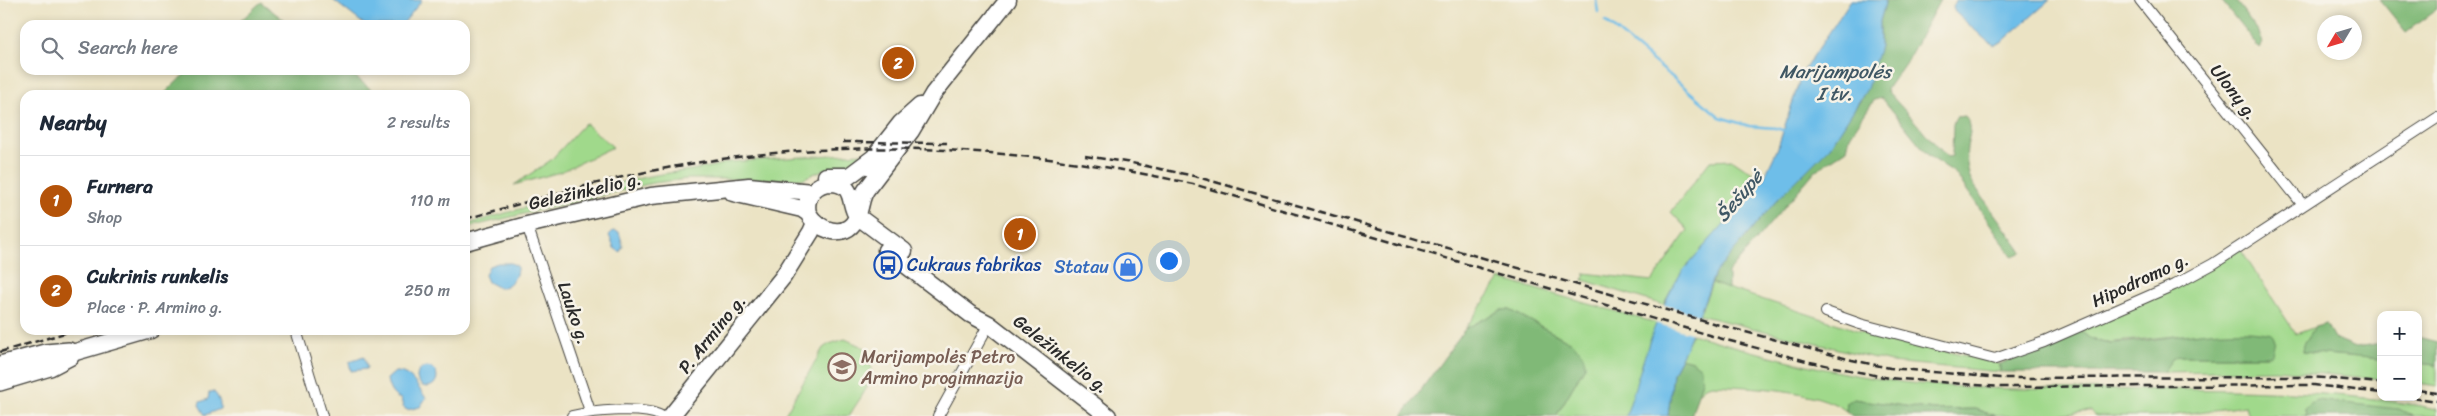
<!DOCTYPE html>
<meta charset="utf-8">
<style>
body{margin:0;font-family:Sriracha,sans-serif;background:#f6f6f7;color:#1f2937}
.controls{position:absolute;right:15px;bottom:15px;display:grid;overflow:hidden;border-radius:10px;box-shadow:0 2px 8px #0003}
.controls button{width:45px;height:45px;display:grid;place-items:center;padding:0;border:0;border-bottom:1px solid #e0e1e3;background:#fff;color:#1f2937;font:25px sans-serif}
.compass{position:absolute;left:2317px;top:15px;width:45px;height:45px;border-radius:50%;background:#fff;box-shadow:0 2px 8px #0003;rotate:232deg}
.you{position:absolute;left:1168px;top:260px;width:18px;height:18px;margin:-12px;border:4px solid #fff;border-radius:50%;background:#1a73e8;box-shadow:0 0 0 8px #1a73e833}
.badge{display:grid;place-items:center;width:32px;height:32px;border-radius:50%;background:#b45309;color:#fff;font-size:16px;font-weight:700}
.pin{position:absolute;translate:-50% -50%;border:2px solid #fff;box-shadow:0 1px 5px #0006}
.list{margin:0;padding:0;list-style:none}
h2{display:flex;justify-content:space-between;align-items:center;height:65px;margin:0;padding:0 20px;font-size:21px}
h2 small{font-size:16px;font-weight:400;color:#747a83}
.list li{display:grid;grid-template-columns:32px 1fr auto;gap:15px;align-items:center;box-sizing:border-box;height:90px;padding:0 20px;border-top:1px solid #e0e1e3}
.list b{display:block;font-size:19px;white-space:nowrap}
.list p{margin:0;font-size:16px;white-space:nowrap;color:#747a83}
.list em{font-size:16px;font-style:normal;color:#747a83}
.icon{flex:none;width:28px;height:28px;fill:none;stroke:currentColor;stroke-width:2;stroke-linecap:round;stroke-linejoin:round}
.map{position:relative;flex:none;width:2437px;height:416px;overflow:hidden}
.search{position:absolute;background:#fff;box-shadow:0 2px 8px #0003;left:20px;top:20px;width:450px;height:55px;display:flex;align-items:center;gap:12px;box-sizing:border-box;padding:0 18px;border-radius:15px;color:#747a83;font-size:19px}
.panel{position:absolute;background:#fff;box-shadow:0 2px 8px #0003;left:20px;top:90px;width:450px;height:245px;border-radius:15px}
.map>svg:first-child{display:block}
</style>
<div class="map">
<svg width="2437" height="416" viewBox="0 0 2437 416">
<rect width="100%" height="100%" fill="#f7f3e8"/>
<filter id="ink" filterUnits="userSpaceOnUse"><feTurbulence type="fractalNoise" baseFrequency=".02" numOctaves="2"/><feDisplacementMap in="SourceGraphic" scale="10" xChannelSelector="R" yChannelSelector="G"/><feConvolveMatrix kernelMatrix="1 2 1 2 8 2 1 2 1" color-interpolation-filters="sRGB"/></filter>
<filter id="wash" filterUnits="userSpaceOnUse"><feTurbulence type="fractalNoise" baseFrequency=".0096" numOctaves="4" result="noise"/><feDisplacementMap in="SourceGraphic" scale="20" xChannelSelector="R" yChannelSelector="G"/><feGaussianBlur stdDeviation="1.12" result="paint"/><feColorMatrix in="noise" values="0 0 0 0 0 0 0 0 0 0 0 0 0 0 0 0 0 1.4 0 .05"/><feComposite in="paint" operator="in"/></filter>
<g filter="url(#wash)">
<rect width="100%" height="100%" fill="#ebe3c4"/>
<path fill="#a0d98b" stroke="#66825b" d="M585 123 613 147 560 172 514 185 551 160Z
M862 153 847 169H825L802 179H687L653 183 465 228V225C526 207 588 189 650 176 677 171 704 170 729 162Z
M1733 160 1763 180 1683 270 1663 305 1583 280 1585 273 1652 281 1688 230 1671 212 1710 161Z
M2240 249 2296 334 2315 327 2304 344 2303 352 2381 359V379L2275 370 2163 372 2172 359 2178 356H2267L2215 332 2105 343 2090 339 2080 330Z
M1500 279 1657 323 1626 416H1556L1585 366 1572 343 1510 310H1501L1465 329Z
M1712 283 1860 331 2000 364V372L1891 362 1699 315Z
M1692 334C1770 357 1850 379 1932 385 2100 398 2271 376 2437 409V416H2413L2411 414 2309 404 2305 409 2306 416H2249L2246 406 2167 416H2096L2091 411 2052 416H1996L1975 409 1934 410 1854 399 1847 402 1846 411C1819 389 1748 387 1712 385L1705 387 1698 393 1702 381 1681 358Z
M845 339 865 348C882 376 863 392 849 416H784L823 348 829 344Z
M2418 363 2437 365V387L2418 384Z"/>
<path fill="#80b977" stroke="#567251" d="M1886 0H1940L1908 59 1887 89 1888 92 1947 157 1952 156 1953 123 1956 117 1965 116C1973 126 1970 131 1968 142 1965 154 1967 169 1971 181L2022 252 2013 257 1955 173 1929 156 1882 98 1874 100 1850 136 1847 149 1815 171 1728 273V289L1712 283 1715 273 1776 201 1830 147 1851 113 1861 100 1880 46V21Z
M2221 0H2235L2259 32 2262 43 2259 48Z
M2380 0H2437V9L2406 32Z
M261 2 290 25H236Z
M189 70H347L378 95H163Z
M1501 310H1510L1572 343C1580 350 1585 355 1585 366L1556 416H1402L1465 329Z
M2326 324 2334 338 2356 347 2381 343V359L2303 352 2304 344 2315 327Z
M2080 330 2090 339 2105 343C2161 343 2216 323 2272 334L2275 341 2272 354 2267 356H2178L2172 359 2163 372H2000V364Z
M2418 337 2437 342V365L2418 363Z
M1681 358 1692 361 1701 368 1702 381 1691 416H1668L1673 373Z
M1854 399 1934 410 1975 409 1996 416H1852L1846 411 1847 402Z
M2316 400 2399 409 2413 416H2306L2305 409 2309 404Z"/>
<path fill="#6ebee9" stroke="#4c748a" d="M333 0H422L402 25H365Z
M1851 0H1886L1880 21V46L1867 89 1830 147 1776 201 1715 273 1686 348 1673 373 1668 416H1626C1642 367 1654 314 1683 270L1763 180 1777 150 1802 73Z
M1955 0H2050L2003 41 1995 45 1987 41 1956 13 1953 7Z
M613 231 619 232 623 246 620 252 614 248 609 235Z
M498 263H511L517 266C518 277 510 287 499 288L488 282 485 275 489 266Z
M364 357 367 367 366 369 351 371 349 362Z
M417 377a10 10 0 1 1 20 0a10 10 0 1 1-20 0Z
M395 372C410 371 417 386 426 398L420 407 407 410 403 407 401 399C392 397 388 387 387 379Z
M213 391C218 396 221 402 220 409L205 415 199 405 200 402 208 399 209 393Z"/>
<path fill="#ebe3c4" d="M1661 304 1701 316 1694 334 1654 323Z"/>
<g fill="none" stroke-linecap="round" stroke-linejoin="round">
<path stroke="#6ebee9" stroke-width="2.5" d="M1596 0 1598 12
M1605 21 1720 117 1749 126 1776 128 1786 131"/>
</g>
</g>
<g filter="url(#ink)">
<g fill="none" stroke-linecap="round" stroke-linejoin="round">
<g stroke="#484742" stroke-width="12">
<path id="street" d="M2140 0 2303 205
M527 225 590 411
M1826 312 1860 324 1995 359 2044 342 2174 285 2213 264 2437 118
M296 330 322 416
M572 416C591 411 644 406 661 416
M938 416 989 324"/>
</g>
<g stroke="#484742" stroke-width="18">
<path id="secondary" d="M0 364 45 352 69 350
M0 383 50 368 71 357"/>
</g>
<g stroke="#484742" stroke-width="19">
<path id="primary" d="M867 166 901 123 920 106
M826 176H849L873 158
M733 193 802 209 808 213
M465 242 527 225 651 196 749 186 812 192
M886 250 970 314 989 324 1108 416
M904 251 857 216C848 204 856 184 831 183 824 183 818 185 813 191 808 197 806 205 808 213 817 230 845 241 856 219 861 210 860 199 866 190L911 131 933 94 1008 0
M0 374 151 330
M671 416 783 277 811 232 815 223"/>
</g>
<use href="#street" stroke="#fff" stroke-width="10"/>
<use href="#secondary" stroke="#fff" stroke-width="15"/>
<use href="#primary" stroke="#fff" stroke-width="16"/>
<path stroke="#2b2b2b" stroke-width="2.5" stroke-dasharray="8 4" stroke-linecap="butt" d="M843 142 948 143
M1085 156 1132 163 1194 176 1723 326 1852 360 1890 368 2000 378 2312 377 2381 383
M465 219C532 201 599 180 667 168 840 135 1021 146 1193 184L1719 338 1810 362 1889 378 2001 387 2314 385 2381 393
M0 352 75 330
M2418 390 2437 393
M2412 397 2437 401"/>
</g>
</g>
<defs>
<g id="bus-ring" transform="scale(1.4375)"><circle r="9.5" fill="#f7f3e8" stroke="#1a4fb4" stroke-width="1.5"/><path d="M-5-6H5V4H4V6H2V4H-2V6H-4V4H-5ZM-3.5-4V0h7V-4ZM-3.5 1.2v1.5H-2V1.2ZM2 1.2v1.5H3.5V1.2Z" fill="#1a4fb4"/></g>
<g id="shop-ring" transform="scale(1.4375)"><circle r="9.5" fill="#f7f3e8" stroke="#3f7fe0" stroke-width="1.5"/><path d="M-5-2.5h2.3a2.7 3.5 0 0 1 5.4 0H5L5.5 6h-11ZM-1.5-2.5h3a1.5 2.3 0 0 0-3 0Z" fill="#3f7fe0"/></g>
<g id="school-ring" transform="scale(1.4375)"><circle r="9.5" fill="#f7f3e8" stroke="#8d6e63" stroke-width="1.5"/><path d="M0-5L7-2L0 1L-7-2ZM-4 1L0 2.5L4 1V4Q0 6-4 4Z" fill="#8d6e63"/></g>
</defs>
<g fill-rule="evenodd">
<use href="#bus-ring" x="888" y="265"/>
<use href="#shop-ring" x="1128" y="267"/>
<use href="#school-ring" x="842" y="367"/>
</g>
<g text-anchor="middle" dominant-baseline="central" stroke-width="5" stroke-linejoin="round" paint-order="stroke">
<g font-size="18" fill="#2b2b2b" stroke="#f7f3e8">
<text transform="translate(2234 92) rotate(52)">Ulonų g.</text>
<text transform="translate(585 191) rotate(-13)">Geležinkelio g.</text>
<text transform="translate(2140 280) rotate(-25)">Hipodromo g.</text>
<text transform="translate(574 313) rotate(71)">Lauko g.</text>
<text transform="translate(712 334) rotate(-51)">P. Armino g.</text>
<text transform="translate(1061 354) rotate(38)">Geležinkelio g.</text>
</g>
<g font-size="18" fill="#164399" stroke="#f7f3e8" text-anchor="start">
<text x="907" y="265">Cukraus fabrikas</text>
</g>
<g font-size="18" fill="#366cbe" stroke="#f7f3e8" text-anchor="end">
<text x="1109" y="267">Statau</text>
</g>
<g font-size="18" fill="#785e54" stroke="#f7f3e8" text-anchor="start">
<text x="861" y="357">Marijampolės Petro<tspan x="861" dy="21">Armino progimnazija</tspan></text>
</g>
<g font-size="19" font-style="italic" fill="#3f5764" stroke="#f7f3e8">
<text x="1835" y="71">Marijampolės<tspan x="1835" dy="22">I tv.</tspan></text>
<text transform="translate(1739 196) rotate(-49)">Šešupė</text>
</g>
</g>
</svg>
<div class="controls">
<button>+</button>
<button>−</button>
</div>
<svg class="compass" viewBox="-18 -18 36 36"><path d="M0-13l5 13h-10z" fill="#e53935"/><path d="M0 13l5-13h-10z" fill="#747a83"/></svg>
<div class="you"></div>
<div class="pin badge" style="left:1020px;top:234px">1</div>
<div class="pin badge" style="left:898px;top:63px">2</div>
<div class="search"><svg class="icon" aria-label="search" viewBox="0 0 24 24"><circle cx="10" cy="10" r="6"/><path d="M15 15l6 6"/></svg>Search here</div>
<section class="panel">
<h2>Nearby<small>2 results</small></h2>
<ul class="list">
<li><span class="badge">1</span><div><b>Furnera</b><p>Shop</p></div><em>110 m</em></li>
<li><span class="badge">2</span><div><b>Cukrinis runkelis</b><p>Place · P. Armino g.</p></div><em>250 m</em></li>
</ul>
</section>
</div>
